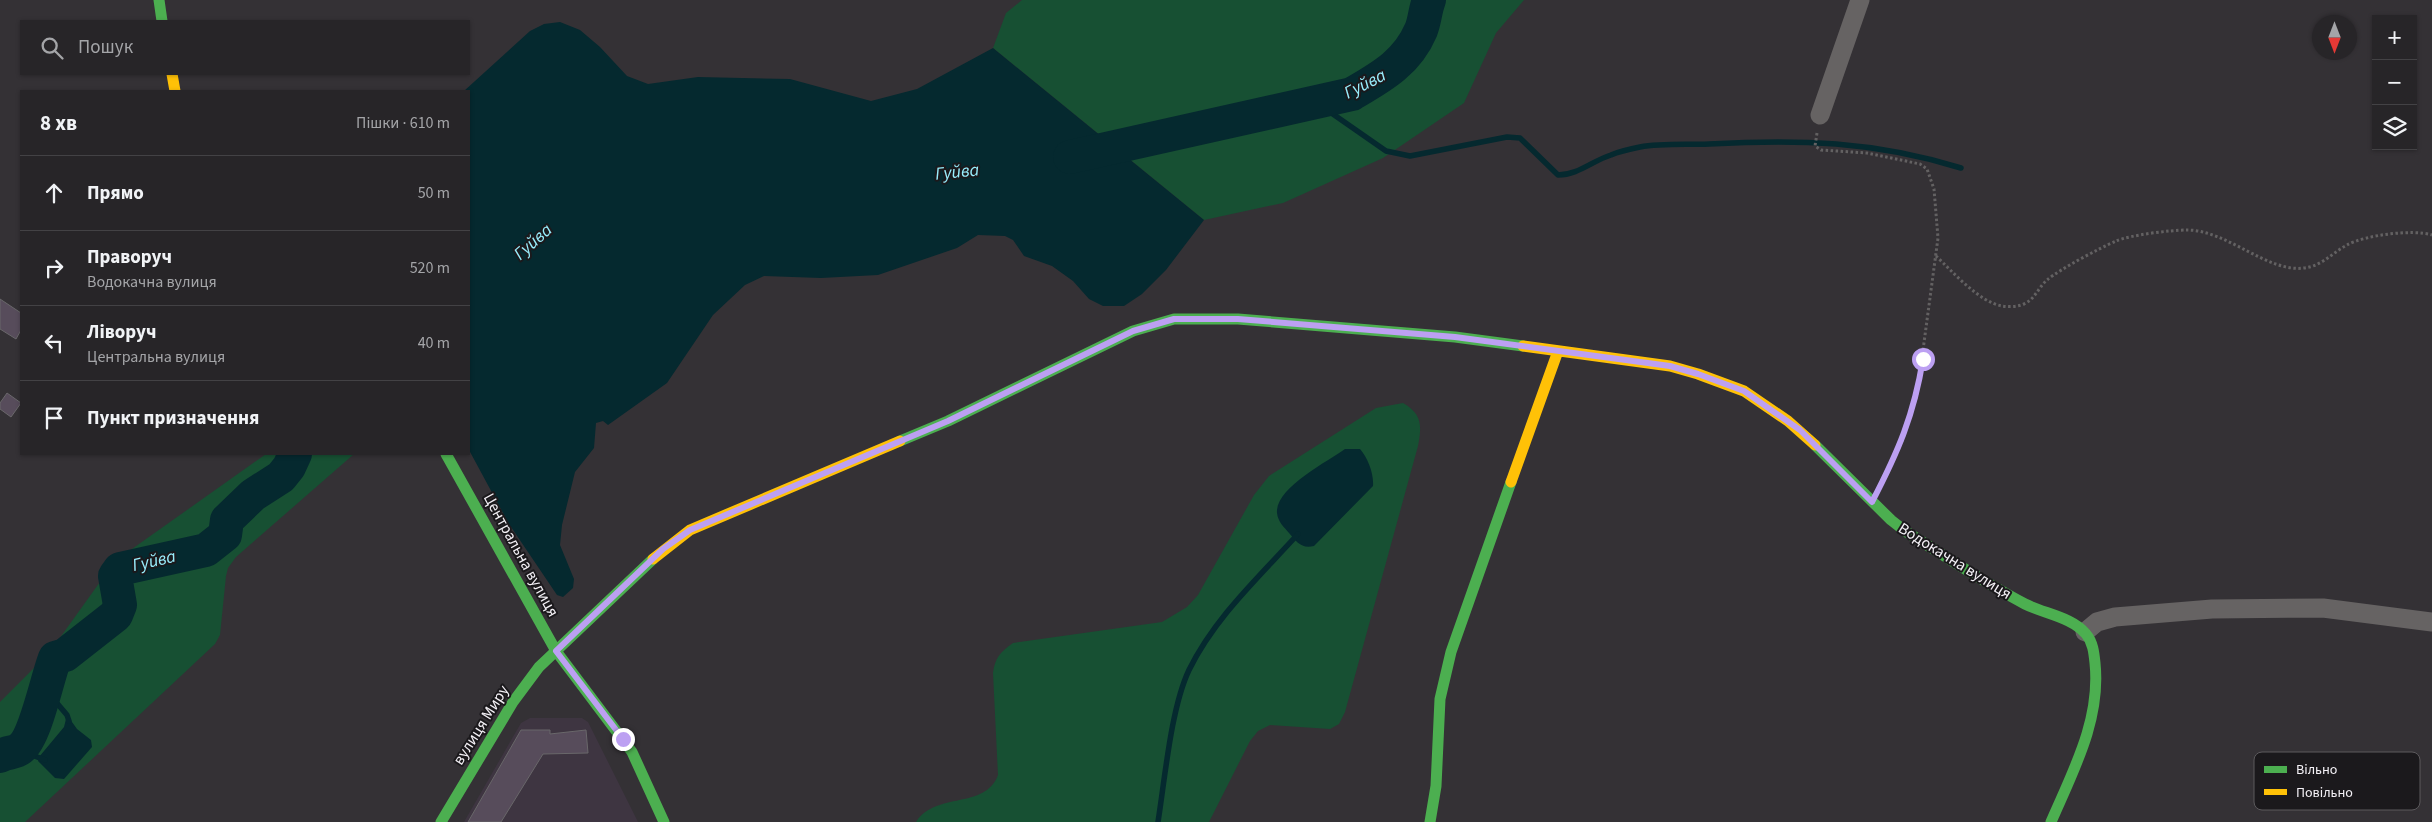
<!DOCTYPE html>
<html lang="uk">
<meta charset="utf-8">
<style>
body{margin:0;font-family:"Source Sans 3",sans-serif;background:#333134;color:#f1f3f6}
.controls{position:absolute;right:15px;top:15px;display:grid;overflow:hidden;border-radius:0px;box-shadow:0 1px 4px #0004}
.controls button{width:45px;height:45px;display:grid;place-items:center;padding:0;border:0;border-bottom:1px solid #434245;background:#272528;color:#f1f3f6;font:25px sans-serif}
.compass{position:absolute;left:2312px;top:15px;width:45px;height:45px;border-radius:50%;background:#272528;box-shadow:0 1px 4px #0004;rotate:180deg}
.stop{position:absolute;width:15px;height:15px;margin:-11px;border:4px solid #bca0f2;border-radius:50%;background:#fff}
.stop.end{background:#bca0f2;border-color:#fff;box-shadow:0 1px 5px #0008}
.list{margin:0;padding:0;list-style:none}
h2{display:flex;justify-content:space-between;align-items:center;height:65px;margin:0;padding:0 20px;font-size:21px}
h2 small{font-size:16px;font-weight:400;color:#a4a5a8}
.list li{display:grid;grid-template-columns:32px 1fr auto;gap:15px;align-items:center;box-sizing:border-box;height:75px;padding:0 20px;border-top:1px solid #434245}
.list b{display:block;font-size:19px;white-space:nowrap}
.list p{margin:0;font-size:16px;white-space:nowrap;color:#a4a5a8}
.list em{font-size:16px;font-style:normal;color:#a4a5a8}
.icon{flex:none;width:28px;height:28px;fill:none;stroke:currentColor;stroke-width:2;stroke-linecap:round;stroke-linejoin:round}
.map{position:relative;flex:none;width:2432px;height:822px;overflow:hidden}
.search{position:absolute;background:#272528;box-shadow:0 1px 4px #0004;left:20px;top:20px;width:450px;height:55px;display:flex;align-items:center;gap:12px;box-sizing:border-box;padding:0 18px;border-radius:0px;color:#a4a5a8;font-size:19px}
.panel{position:absolute;background:#272528;box-shadow:0 1px 4px #0004;left:20px;top:90px;width:450px;height:365px;border-radius:0px}
.map>svg:first-child{display:block}
</style>
<div class="map">
<svg width="2432" height="822" viewBox="0 0 2432 822">
<rect width="100%" height="100%" fill="#343135"/>
<path fill="#3e3541" d="M530 718H582L588 722 638 822H464L521 723Z"/>
<path fill="#175033" d="M1022 0H1524L1496 33 1464 103 1383 158 1283 203 1204 220 993 48 1006 13Z
M1403 403C1422 414 1422 425 1418 446L1345 712 1339 724 1330 729 1270 725 1258 731 1250 741 1209 822H916C936 791 985 810 998 775L993 673C995 658 1000 652 1013 643L1162 622 1187 607 1198 595 1254 495 1269 476 1376 408Z
M266 454H354L236 557 228 568 226 576 220 635 215 644 25 822H0V702L49 653 115 561Z"/>
<path fill="#05292f" d="M560 22 580 30 600 47 627 76 648 84 698 77 790 79 871 101 917 89 993 48 1204 220 1166 270 1142 294 1124 306H1103L1089 299 1073 281 1052 266 1024 256 1013 240 1005 236 978 235 957 248 878 275 821 278 764 276 745 285 713 315 667 383 608 425 603 421 596 423 594 448 575 472 562 525 560 545 574 579 573 588 563 597 557 595 509 524 469 450V91H464L530 31 544 24Z
M1345 449H1360C1368 458 1374 474 1373 486L1314 546C1301 549 1297 542 1289 533 1284 527 1278 522 1277 513 1275 488 1327 462 1345 449Z
M67 715 77 729 91 740 92 747 64 779 55 778 38 761 39 757 64 727Z"/>
<g fill="none" stroke-linecap="round" stroke-linejoin="round">
<path stroke="#05292f" stroke-width="5.5" d="M1317 103 1386 151 1410 156 1507 137 1520 138 1558 175C1578 175 1592 161 1611 155 1620 151 1630 149 1640 147 1662 143 1686 145 1709 144 1799 139 1874 141 1961 168
M44 701 56 702 67 715 69 721
M19 750 45 760
M1158 822C1165 778 1171 708 1189 670 1215 617 1259 577 1298 534"/>
<path stroke="#05292f" stroke-width="34" d="M1070 157 1352 94C1381 77 1407 63 1421 30 1425 20 1425 10 1429 0
M0 756C7 752 16 753 21 748 36 736 47 678 55 658L65 655 116 615 120 605 115 576 120 569 206 550 225 535 227 520 253 495 281 477 289 467 295 454"/>
</g>
<path fill="#574c5b" stroke="#69676a" d="M0 299 21 313V330L16 339 0 329Z
M7 393 21 403 11 417 0 409V403Z
M521 730H550V734L586 730 588 753 543 754 501 822H468Z"/>
<g fill="none" stroke-linecap="round" stroke-linejoin="round">
<path stroke="#636162" stroke-width="3" stroke-dasharray="2.5 2.5" stroke-linecap="butt" d="M1817 133 1815 146 1821 150 1867 153 1920 164 1927 169 1934 189 1938 238 1917 395 1903 439 1883 481
M1936 256C1953 272 1979 302 2002 306 2009 307 2017 307 2024 304 2035 299 2038 288 2047 280 2060 269 2100 248 2116 241 2130 235 2171 230 2187 230 2227 230 2268 273 2304 268 2322 266 2332 253 2347 245 2365 235 2413 229 2432 235"/>
<path stroke="#666363" stroke-width="19" d="M1820 115 1860 0
M2085 632 2097 622 2115 617 2212 609 2323 608 2432 622"/>
<path stroke="#4caf50" stroke-width="11" d="M159 0 162 21
M900 441 948 421 1133 331 1174 319H1238L1455 337 1523 346
M1815 445 1891 520 1905 531C1945 556 1984 583 2025 604 2045 614 2072 617 2086 634 2093 642 2094 653 2095 663 2101 720 2073 771 2051 822
M446 454 556 651 632 752 664 822
M441 822 513 702 539 667 653 559
M1430 822 1436 786 1440 699 1451 652 1511 482"/>
<path stroke="#ffc107" stroke-width="11" d="M172 74 175 91
M1523 346 1670 366 1698 374 1744 391 1788 421 1815 445
M1511 482 1558 351
M653 559 690 530 900 441"/>
</g>
<g fill="none" stroke-linecap="round" stroke-linejoin="round">
<path stroke="#bca0f2" stroke-width="6" d="M623 739 556 651 663 549 690 530 948 421 1133 331 1174 319H1238L1455 337 1670 366 1698 374 1744 391 1800 430 1872 502C1898 452 1914 415 1923 359"/>
</g>
<g text-anchor="middle" dominant-baseline="central" stroke-width="4" stroke-linejoin="round" paint-order="stroke">
<g font-size="16" fill="#f4f1f6" stroke="#1b191c">
<text transform="translate(521 555) rotate(61)">Центральна вулиця</text>
<text transform="translate(1955 561) rotate(32)">Водокачна вулиця</text>
<text transform="translate(481 725) rotate(-58)">вулиця Миру</text>
</g>
<g font-size="18" font-style="italic" fill="#98eefd" stroke="#1b191c">
<text transform="translate(1365 84) rotate(-27)">Гуйва</text>
<text transform="translate(957 172) rotate(-6)">Гуйва</text>
<text transform="translate(533 242) rotate(-42)">Гуйва</text>
<text transform="translate(154 561) rotate(-13)">Гуйва</text>
</g>
</g>
<rect x="2254" y="752" width="166" height="58" rx="8" fill="#1b191c" stroke="#5c5a5d" stroke-width="1"/>
<rect x="2264" y="766" width="23" height="7" fill="#4caf50"/>
<rect x="2264" y="789" width="23" height="6" fill="#ffc107"/>
<g font-size="14" fill="#f4f1f6">
<text x="2296" y="774">Вільно</text>
<text x="2296" y="797">Повільно</text>
</g>
</svg>
<div class="controls">
<button>+</button>
<button>−</button>
<button><svg class="icon" aria-label="layers" viewBox="0 0 24 24"><path d="M12 4l9 5-9 5-9-5zM3 14l9 5 9-5"/></svg></button>
</div>
<svg class="compass" viewBox="-18 -18 36 36"><path d="M0-13l5 13h-10z" fill="#e53935"/><path d="M0 13l5-13h-10z" fill="#a4a5a8"/></svg>
<div class="stop" style="left:1923px;top:359px"></div>
<div class="stop end" style="left:623px;top:739px"></div>
<div class="search"><svg class="icon" aria-label="search" viewBox="0 0 24 24"><circle cx="10" cy="10" r="6"/><path d="M15 15l6 6"/></svg>Пошук</div>
<section class="panel">
<h2>8 хв<small>Пішки · 610 m</small></h2>
<ul class="list">
<li><svg class="icon" aria-label="ahead" viewBox="0 0 24 24"><path d="M12 20V5M6 11l6-6 6 6"/></svg><div><b>Прямо</b></div><em>50 m</em></li>
<li><svg class="icon" aria-label="right" viewBox="0 0 24 24"><path d="M7 20v-9h11M14 6l5 5-5 5"/></svg><div><b>Праворуч</b><p>Водокачна вулиця</p></div><em>520 m</em></li>
<li><svg class="icon" aria-label="left" viewBox="0 0 24 24"><path d="M17 20v-9H6M10 6l-5 5 5 5"/></svg><div><b>Ліворуч</b><p>Центральна вулиця</p></div><em>40 m</em></li>
<li><svg class="icon" aria-label="arrive" viewBox="0 0 24 24"><path d="M6 21V4h12l-3 4 3 4H6"/></svg><div><b>Пункт призначення</b></div></li>
</ul>
</section>
</div>
